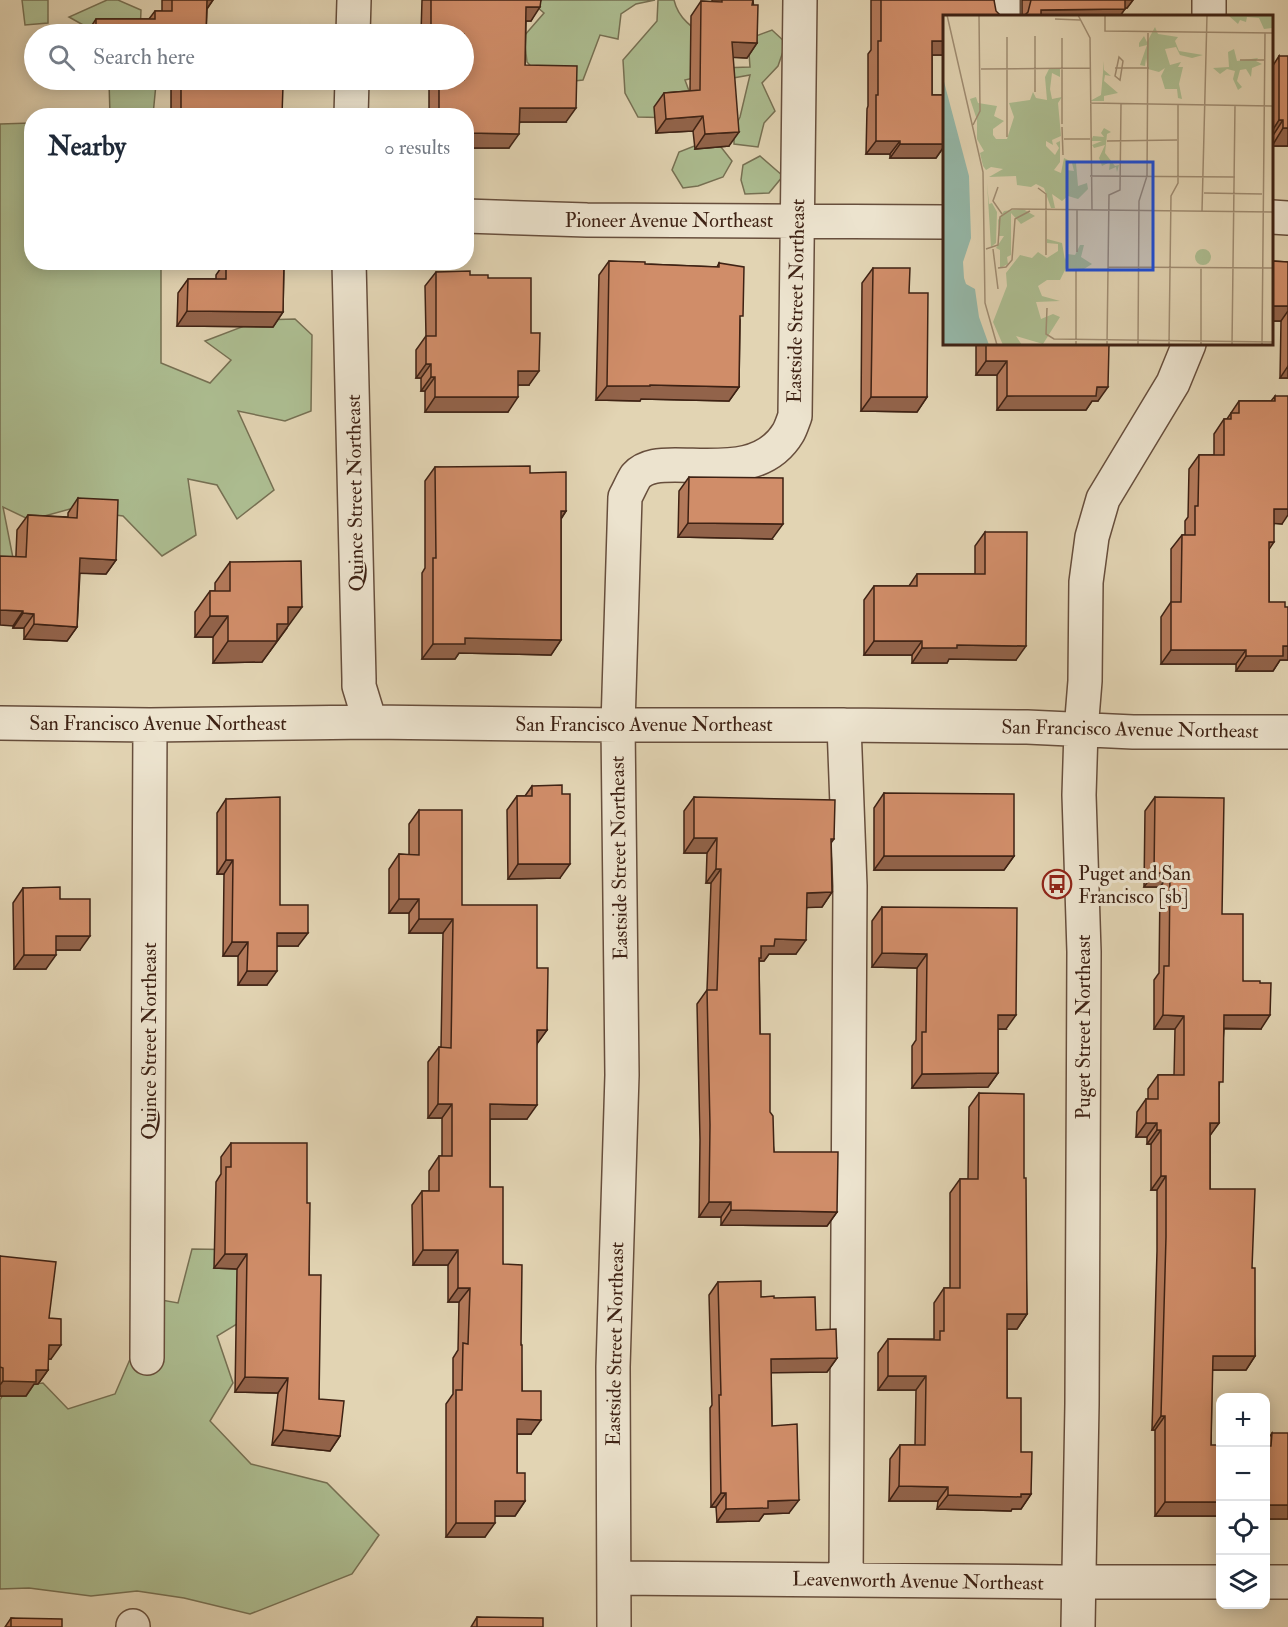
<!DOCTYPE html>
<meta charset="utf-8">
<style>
body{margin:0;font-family:"IM FELL Double Pica",serif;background:#f6f6f7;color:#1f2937}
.controls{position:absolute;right:18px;bottom:18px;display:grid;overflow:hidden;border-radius:12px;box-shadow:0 3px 15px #0003}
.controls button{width:54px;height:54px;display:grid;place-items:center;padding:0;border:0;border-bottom:2px solid #e0e1e3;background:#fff;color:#1f2937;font:30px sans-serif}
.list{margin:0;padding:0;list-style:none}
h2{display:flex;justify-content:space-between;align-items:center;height:78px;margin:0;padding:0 24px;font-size:26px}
h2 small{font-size:20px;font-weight:400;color:#747a83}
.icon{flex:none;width:33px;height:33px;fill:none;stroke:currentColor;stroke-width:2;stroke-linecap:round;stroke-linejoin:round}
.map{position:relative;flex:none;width:1288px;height:1627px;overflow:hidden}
.search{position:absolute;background:#fff;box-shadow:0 3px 15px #0003;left:24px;top:24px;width:450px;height:66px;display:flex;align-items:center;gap:15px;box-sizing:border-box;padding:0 21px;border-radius:33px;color:#747a83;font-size:22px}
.panel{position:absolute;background:#fff;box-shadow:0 3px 15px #0003;left:24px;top:108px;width:450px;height:162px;border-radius:24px}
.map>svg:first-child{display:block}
</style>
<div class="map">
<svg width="1288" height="1627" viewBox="0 0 1288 1627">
<rect width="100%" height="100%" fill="#e2d4b3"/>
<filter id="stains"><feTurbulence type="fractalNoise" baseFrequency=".00333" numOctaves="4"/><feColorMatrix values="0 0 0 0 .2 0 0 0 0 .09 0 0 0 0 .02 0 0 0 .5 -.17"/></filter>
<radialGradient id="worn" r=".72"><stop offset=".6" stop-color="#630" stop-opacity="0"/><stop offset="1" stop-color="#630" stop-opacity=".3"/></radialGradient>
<path fill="#adbe92" stroke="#767053" stroke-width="1.5" d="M22 0H48V23L25 25Z
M107 0H118L141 10 140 34H99L69 17Z
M529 0H655L636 4 621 14 618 39 600 35 583 80 555 83 538 74 527 62 524 36 544 13Z
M658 0H674C679 22 698 31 716 43L720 68 750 67 748 39 772 30 786 43 778 66 762 83 775 111 764 123 758 147 734 144V129L740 117 750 75 711 82 701 76 685 80 695 107 679 118 638 117 625 93 623 60 657 21Z
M109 80H152L156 84 153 115H110Z
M31 123 32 262 161 263V363L210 383 231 360 205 341 260 320 295 319 312 335 311 411 285 421 238 411 274 490 237 519 217 485 188 479 196 535 162 556 123 516 70 509 30 520 3 507 13 558 0 557V124Z
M717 142 732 161 723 177 698 186 683 188 672 170 679 152 702 143Z
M760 156 783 176 769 193 745 194 741 180 743 165Z
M192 1249 254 1250 268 1305 217 1336 233 1383 210 1421 251 1464 327 1483 379 1535 352 1574 250 1614 184 1598 137 1591 91 1596 29 1588 0 1589V1400L7 1387 43 1383 68 1409 115 1394 156 1299 178 1303Z"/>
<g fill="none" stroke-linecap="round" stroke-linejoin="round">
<g stroke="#674e3c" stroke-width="36">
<path id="minor" d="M1003 16V0
M1209 16V0
M353 34 354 0
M351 116 352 80
M466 216 587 220 944 222
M1272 217 1288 218
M349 262 359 679V686L370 722
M0 723 150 725 370 722 618 725H844L1027 727 1133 732H1288
M844 725 850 886 846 1580
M147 1358 150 725
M615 1578 1060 1582H1220
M1266 1582H1288
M133 1627V1626
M614 1627 613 1367 622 1075 618 725 625 497C629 490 632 482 636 476 646 465 662 465 675 465 715 465 764 473 788 433 791 428 793 421 795 416L800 0
M1078 1627 1082 1404 1084 952 1079 795 1081 730 1085 681 1086 582 1092 537 1103 499 1173 383 1189 344"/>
</g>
<use href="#minor" stroke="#ece3ce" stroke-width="33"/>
</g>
<path fill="#b3795a" stroke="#3e2214" stroke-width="1.5" d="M162 0H213L207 9 206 34H86L96 19H149L155 11H162Z
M422 0H541L531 21H526L525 65 566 122H520L509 148H466V116H429V80H464V34H421Z
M712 0H753L757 43 747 58 733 57 729 146 695 149 693 131 656 133 654 107 664 93 690 91 691 16 701 1 712 2Z
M871 0H994L945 55H932V95H945V145L936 158H890V154H866L867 109 868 106V54L871 50Z
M1022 0H1133L1127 8H1125L1120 16H1022Z
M1279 56 1288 146H1272V67Z
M171 80H272V86L282 116H171Z
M609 261 645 264 717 267 719 263 740 320 739 387 729 401 641 399 640 401 596 400 599 275Z
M1272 261 1288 262V378H1280L1281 321H1272Z
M225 262H284L283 312 273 327 177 326 178 293 188 279H216V275Z
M873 268 909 293 927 397 917 412 861 411 862 283Z
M436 272 488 278 529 385H518L508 412H425V391H421V378H416V350L426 336 425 286Z
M976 344H1109L1098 401H1092L1086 410H997V375H976Z
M1275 396 1282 524 1274 523 1269 549V602L1288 660H1280L1273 671H1236V664H1161V617L1171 602V549L1182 535H1185V521L1188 517 1189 469 1199 455H1214V434L1224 419H1227L1239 401H1271Z
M435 467 530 473 566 511 561 519V640L551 655 459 653 455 659H422V573L425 568V481Z
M689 477 772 539 678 537 679 491Z
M78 498 116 560 106 574 80 573 77 627 67 641 24 639V628H13L17 530 28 515 68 517V513Z
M985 532 1016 660 949 659 947 663H912V655H864V600L874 586H909L917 574H975V546Z
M230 562 287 628 262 662 213 663V637H195V612L210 591H215V583Z
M532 786 560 878 508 879 507 810 517 796H525Z
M884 793 1014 856 1004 870H874V808Z
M694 797 834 839 831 843 832 892 822 907H807L796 954H769L764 961H759L760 1034 774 1152 837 1212 827 1226 721 1225V1217H699L700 1140 697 1004 707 990 711 883H706L707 853H684V811Z
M1155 797 1222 914 1243 981 1261 1029H1224L1219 1088V1123L1210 1135V1189L1252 1268 1255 1356 1246 1370H1212L1211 1445 1221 1516H1155V1430H1152L1157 1251V1190H1151V1144H1147V1137H1136L1137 1112 1146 1099H1148V1089L1158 1075H1174L1175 1029H1154V980L1159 973 1160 887H1144L1145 811Z
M226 799 280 905 298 946H277L267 985H238V956H223L224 874H217V813Z
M419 810 462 905 537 968 547 1030 537 1043 527 1119H490V1187L503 1264 521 1345 522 1391 531 1434H517V1473L525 1501 515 1516H495L485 1537H446V1404L453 1394V1358L458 1350 459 1302H448V1265H413L412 1205 422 1191H429V1171L439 1156H442V1118H428V1062L439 1047H441L443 933H409V913H389V869L399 854 409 855V824Z
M23 888 60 899 80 950H56L46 969H14L13 903Z
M882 907 1006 1029H998V1073L988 1087 912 1088V1046L916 1040 917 968 872 967V921Z
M979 1093 1024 1178 1027 1314 1017 1329H1007V1398L1031 1494 1021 1509H1012L1011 1511 937 1509 938 1501H889L890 1459 900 1445H915L916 1390H878V1353L888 1339H934V1303L944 1288H950V1193L960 1179H968L969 1107Z
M231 1143 307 1203 309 1275 319 1399 340 1436 330 1451 272 1445 278 1393 235 1392 237 1269 214 1268 216 1182 221 1174V1157Z
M0 1256 49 1318 51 1359H48V1370L38 1384H34L26 1396H0Z
M718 1282 761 1297 774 1298 816 1330 837 1358 827 1372H771L772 1426 789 1513 764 1514 759 1521 717 1522 716 1507H711L710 1408 712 1405 709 1295Z
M1272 1433 1288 1519H1266V1442Z
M477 1617 543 1627H471Z
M11 1618 62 1627H5Z"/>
<path fill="#92634a" stroke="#3e2214" stroke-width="1.5" d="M207 0H213L203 14Z
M1121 0H1133L1127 8H1116Z
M526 7H540L531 21H516Z
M1125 9 1120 16H1036L1041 10Z
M932 41H945V55H923Z
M732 42 757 43 747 58 722 57Z
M84 80H118L114 85H80Z
M520 108H576L566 122H510Z
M703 116 693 131 656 133 666 119Z
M1279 120H1283L1272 137V131Z
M1283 128H1288V146H1272Z
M739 132 729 146 695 149 705 134Z
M466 133 519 134 509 148H466Z
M876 141H900L890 154H866Z
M900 144H945V145L936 158H890Z
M1272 306H1288V311L1281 321H1272Z
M187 311 283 312 273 327 177 326Z
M986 361H1007L997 375H976Z
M426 364H431L421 378H416Z
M1288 366V378H1280Z
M518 371H539L529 385H508Z
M431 377H435L425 391H421Z
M650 385 739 387 729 401 641 399 640 401 596 400 607 386Z
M1097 387H1108L1098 401H1092L1086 410H997L1007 396Z
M435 397H518L508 412H425Z
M871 397H927L917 412 861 411Z
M1274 509H1288V515L1282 524 1264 523Z
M561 511H566L556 526Z
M688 523 783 524 772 539 678 537Z
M1269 542H1274L1264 557Z
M80 558 116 560 106 574 70 573Z
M288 607H302L262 662 213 663 228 641Z
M0 610 23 611 13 626 0 625Z
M23 613 34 614 24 628H13Z
M210 616H228L213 637H195Z
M34 624 77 627 67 641 24 639Z
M465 638 561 640 551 655 459 653 455 659H422L433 644Z
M874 641H922L912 655H864Z
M957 645 1026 646 1016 660 949 659 947 663H912L922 648Z
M1283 646H1288V660H1280L1273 671H1236L1246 656Z
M1171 650H1246L1236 664H1161Z
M694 838H717L707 853H684Z
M884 856H1014L1004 870H874Z
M226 860H233L224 874H217Z
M518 864H570L560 878 508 879Z
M716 869H721L711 883H706Z
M1154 873H1170L1160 887H1144Z
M832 892 822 907 797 908 807 893Z
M399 899H419L409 913H389Z
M419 919H453L443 933H409Z
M277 933H308L298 946H267Z
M56 936H90L80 950H46Z
M775 939 806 940 796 954H769L764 961H759L761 946Z
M232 942H248L238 956H223Z
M882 953 927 954 917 968 872 967Z
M24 955H56L46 969H14Z
M247 971H277L267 985H238Z
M998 1015H1016L1006 1029H988Z
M1163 1015 1184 1016 1175 1029H1154Z
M1224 1015H1270L1261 1029 1214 1028Z
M537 1030H547L537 1044Z
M998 1073 988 1087 912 1088 922 1074Z
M438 1104H452L442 1118H428Z
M490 1104 537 1105 527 1119H480Z
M1146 1123H1157L1147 1137H1136Z
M1210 1123H1219L1209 1137Z
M1157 1130H1161L1151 1144H1147Z
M1161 1176H1166L1157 1190H1151Z
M709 1202H731L721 1217H699Z
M731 1210 837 1212 827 1226 721 1225Z
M423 1250H458L448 1265H413Z
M225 1254H247L237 1269 214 1268Z
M458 1288H470L459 1302H448Z
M1007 1314H1027L1017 1329H997Z
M49 1345H61L51 1359H39Z
M1213 1356H1255L1246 1370H1203Z
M837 1358 827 1372 761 1373 771 1359Z
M36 1370H48L38 1384H34L26 1396H0V1385L3 1381Z
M888 1376H926L916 1390H878Z
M245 1377 288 1378 278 1393 235 1392Z
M1161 1416H1165L1155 1430H1152Z
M517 1419 541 1420 531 1434H507Z
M283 1430 340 1436 330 1451 272 1445Z
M899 1486 948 1487 938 1501H889Z
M721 1493H726L716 1507H711Z
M1031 1494 1021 1509H1012L1011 1511 937 1509 948 1495Z
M799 1500 789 1513 764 1514 759 1521 717 1522 726 1509 768 1501Z
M495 1501H525L515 1516H485Z
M1165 1502H1221V1516H1155Z
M1269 1505H1288V1519H1266V1510Z
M456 1523H495L485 1537H446Z"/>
<path fill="#d08d69" stroke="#3e2214" stroke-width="1.5" d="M172 0H207L206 34H96V19H155V11H172Z
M431 0H541L540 7H526L525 65 577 66 576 108H520L519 134 466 133V116H439V80H464V34H431Z
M722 0H753L752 5H758L757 43 732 42 739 132 705 134 703 116 666 119 664 93 700 90 701 1 722 2Z
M881 0H994L996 11 1001 16H945V41H932V95H945V144H900V141H876V95H878V41H881Z
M1031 0H1125V9L1041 10V16H1024L1028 12Z
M1279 56H1288V128H1283V120H1279Z
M181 80H272V86H283L282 115 280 116H181Z
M609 261 645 262V264L719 267V263L744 267 743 316H740L739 387 650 385V386H607Z
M1272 261 1288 262V306H1272Z
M226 262H284L283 312 187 311 188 279H226Z
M873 268H910L909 293H928L927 397H871Z
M470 271V275H488V278H531V333H540L539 371H518V397H435V377H431V364H426V336H436V272Z
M986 344H1109L1108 387H1097L1096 396H1007V361H986Z
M1275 396H1288V509H1274V542H1269V602H1285V607H1288V646H1283V656H1246V650H1171V602H1181L1182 535H1195V506H1198L1199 455H1224V419H1231V413H1239V401H1275Z
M530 466V473L566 472V511H561V640L465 638V644H433V558H436L435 467Z
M689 477 783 478V524L688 523Z
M78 498 118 500 116 560 80 558 77 627 34 624V614L23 613V611L0 610V556L26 557 28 515 77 518Z
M985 532H1027L1026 646 957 645V648H922V641H874V586H917V574H985Z
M301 561 302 607H288V624H277V641H228V616H210V591H230V562Z
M562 785V794H570V864H518L517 796H532V786Z
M884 793 1014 794V856H884Z
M280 797V905H308V933H277V971H247L248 942H232L233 860H226V799Z
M694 797 835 800 834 839H831L832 892 807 893 806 940 775 939 774 946H761V958H759L760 1034H770V1112L773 1116 774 1152H838L837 1212 731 1210V1202H709L710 1125 707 990H717L721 869H716L717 838H694Z
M1155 797 1224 798 1222 914H1243V981H1260V983H1271L1270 1015H1224L1223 1082H1219V1123H1210V1189H1255L1252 1268H1255V1356H1213L1211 1445H1221V1502H1165V1416H1161L1166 1237V1176H1161V1130H1157V1123H1146V1099H1158V1075H1184V1016L1163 1015 1164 966H1169L1170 873H1154Z
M419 810H462V905H537V968H548L547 1030H537V1105L490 1104V1187H503V1264L522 1265 521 1345H522V1391H541V1420L517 1419V1473H525V1501H495V1523H456V1390H462L463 1343 468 1344 470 1288H458V1250H423L422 1191H439V1156H452V1104H438L439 1047 451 1048 453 919H419V899H399V854L419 855Z
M60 887V899H90V936H56V955H24L23 888Z
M882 907 1017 908 1016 1015H998V1073L922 1074V1032H926L927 954 882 953Z
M979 1093 1024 1094V1178H1026L1027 1314H1007V1398H1021V1452H1032L1031 1494H1021V1497L948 1495V1487L899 1486 900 1445H925L926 1376H888V1339L940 1340V1331H944V1288H960V1179H978Z
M231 1143H307V1203H310L309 1275H321L319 1399 344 1401 340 1436 283 1430 288 1378 245 1377 247 1254H225L226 1167H231Z
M0 1256 56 1262 49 1318 61 1319V1345H49L48 1370H36V1382L3 1381V1368L0 1367Z
M761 1281V1297L774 1296V1298L815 1297 816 1330 836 1329 837 1358 771 1359 772 1426 797 1424 799 1500 768 1501V1508L726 1509V1493H721L719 1395H721L718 1282Z
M1272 1433H1288V1505H1269V1502H1266V1446H1271Z
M477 1617 543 1618V1627H477Z
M11 1618 62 1619V1627H11Z"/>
<defs>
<g id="bus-ring" transform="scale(1.5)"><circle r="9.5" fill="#ece3ce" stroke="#8f2418" stroke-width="1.5"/><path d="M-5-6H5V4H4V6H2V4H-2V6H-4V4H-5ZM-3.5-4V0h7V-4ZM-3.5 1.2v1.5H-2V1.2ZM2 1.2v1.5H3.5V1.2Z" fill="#8f2418"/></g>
</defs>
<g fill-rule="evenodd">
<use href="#bus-ring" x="1057" y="884"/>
</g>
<g text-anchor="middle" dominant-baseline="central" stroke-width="6" stroke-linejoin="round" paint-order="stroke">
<g font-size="20" fill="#3e2214" stroke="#ece3ce">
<text x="669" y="220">Pioneer Avenue Northeast</text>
<text transform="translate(796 301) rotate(-89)">Eastside Street Northeast</text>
<text transform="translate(355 493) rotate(-91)">Quince Street Northeast</text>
<text x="158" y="723">San Francisco Avenue Northeast</text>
<text x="644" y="724">San Francisco Avenue Northeast</text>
<text transform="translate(1130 729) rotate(1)">San Francisco Avenue Northeast</text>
<text transform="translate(619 858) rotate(-91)">Eastside Street Northeast</text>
<text transform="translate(1083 1027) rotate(-90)">Puget Street Northeast</text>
<text transform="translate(149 1041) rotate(-90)">Quince Street Northeast</text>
<text transform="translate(615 1344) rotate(-89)">Eastside Street Northeast</text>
<text transform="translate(918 1581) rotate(1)">Leavenworth Avenue Northeast</text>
</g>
<g font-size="20" fill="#3e2214" stroke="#ece3ce" text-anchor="start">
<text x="1078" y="873">Puget and San<tspan x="1078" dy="23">Francisco [sb]</tspan></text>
</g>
</g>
<g transform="translate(943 15)">
<rect width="330" height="330" fill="#e2d4b3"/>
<path d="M330 0V13L321 14 316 3 304 2 303 7 297 5 295 9 286 1ZM212 12 215 19 235 22 232 26 236 36 260 40 249 43 237 40 233 32 222 34 227 50 238 47 235 52H240L236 69 239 84 235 83 234 74H222L218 61 222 53 216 57 205 54 203 43 202 51 197 50 204 30 196 32V28L201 21 204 27ZM291 34 294 46 315 43 313 46 319 49 309 53 308 62 303 54 297 55 294 66 299 72 295 75 290 64 292 56 284 54 277 59 270 53 286 52 285 37ZM161 46V55L168 61 162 60 161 66 175 78 161 81V86H147L158 80ZM117 53V62L109 58 107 74 109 84 119 82 115 88 118 121 109 125 110 130 103 126V131L112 140 116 133 113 128 117 126V147L111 155 118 158 121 143 127 146 123 155 131 156 129 148H133L135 171 144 168 145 174 135 184 125 181 119 186 109 179 112 193H108L101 173 93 169 88 172 74 170 73 161 46 162 60 154 48 152 43 155 40 151 37 138 41 136 34 124V105L27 84 33 82 35 88 54 91 51 101 61 106 50 114V120L53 124H64L71 102 66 88 87 85 90 77 93 83 104 85 102 62 106 54ZM161 113 168 117 164 119 162 138 172 151 176 150 174 157 173 152 166 155 167 147 159 151 156 143 162 130 151 133 149 130 159 126H148L150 121 161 122 158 118ZM44 168 46 189 49 188 54 197 53 228 48 232ZM80 194 92 201 78 209 68 198V240L64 242 65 249 57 253V235L53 233 61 221H56L55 205 61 196ZM104 224 119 228 122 245 124 239 132 240 137 230H141L138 242 149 249 141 254 123 253 117 265H104L95 271 99 281 117 286 93 287 98 304 110 299 117 302 100 329 73 321 79 330H60L50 307 64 271 63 258 77 240 89 243 95 237 104 243 115 236V229L104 228ZM252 242a8 8 0 1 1 16 0a8 8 0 1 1-16 0Z" fill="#adbe92"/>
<path d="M0 63 26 161 28 223 20 247 21 263 23 269 32 274 36 302 46 330H0Z" fill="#95b8a9"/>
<path fill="none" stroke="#a08d73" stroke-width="1.5" d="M4 0 40 157 42 288 54 330M135 0 147 23 149 195M162 0V16L330 18M112 4 137 5M92 21V77M64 22V122M119 23V109M176 42 180 46 177 65 172 61ZM297 45H322M172 53H206M38 54 147 53M147 88 330 91M30 110 37 96 36 0M119 112 120 140M121 124H147M164 126 234 125M147 161 292 162M55 172 50 186 59 199M95 173 103 179V240M261 178 319 179M259 196 264 0M43 234 55 230 57 202 69 194 330 197M50 234 55 274M134 237V195M165 252 330 253M55 253 63 252 69 245 72 204 87 196M133 255V330M104 293 103 319 111 324 330 327M164 330 166 180 177 175 178 89M195 330 196 186 204 161 205 18M226 330 228 181 235 168V90M258 330V253M289 330 292 90M319 330 322 18"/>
<path fill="#1d4ed8" fill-opacity="0.15" stroke="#1d4ed8" stroke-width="3" d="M124 147H210V255H124Z"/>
<rect width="330" height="330" fill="none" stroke="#3e2214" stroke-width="3"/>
</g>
<rect width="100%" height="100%" filter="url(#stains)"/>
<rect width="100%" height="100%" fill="url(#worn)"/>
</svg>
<div class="controls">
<button>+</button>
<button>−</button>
<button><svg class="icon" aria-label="locate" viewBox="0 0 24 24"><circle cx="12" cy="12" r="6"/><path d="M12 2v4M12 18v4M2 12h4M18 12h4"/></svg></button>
<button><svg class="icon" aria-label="layers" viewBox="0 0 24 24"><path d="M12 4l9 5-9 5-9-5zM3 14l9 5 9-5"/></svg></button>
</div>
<div class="search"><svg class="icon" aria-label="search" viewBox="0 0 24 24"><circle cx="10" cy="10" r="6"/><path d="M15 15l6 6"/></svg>Search here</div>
<section class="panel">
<h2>Nearby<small>0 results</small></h2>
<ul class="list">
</ul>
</section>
</div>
